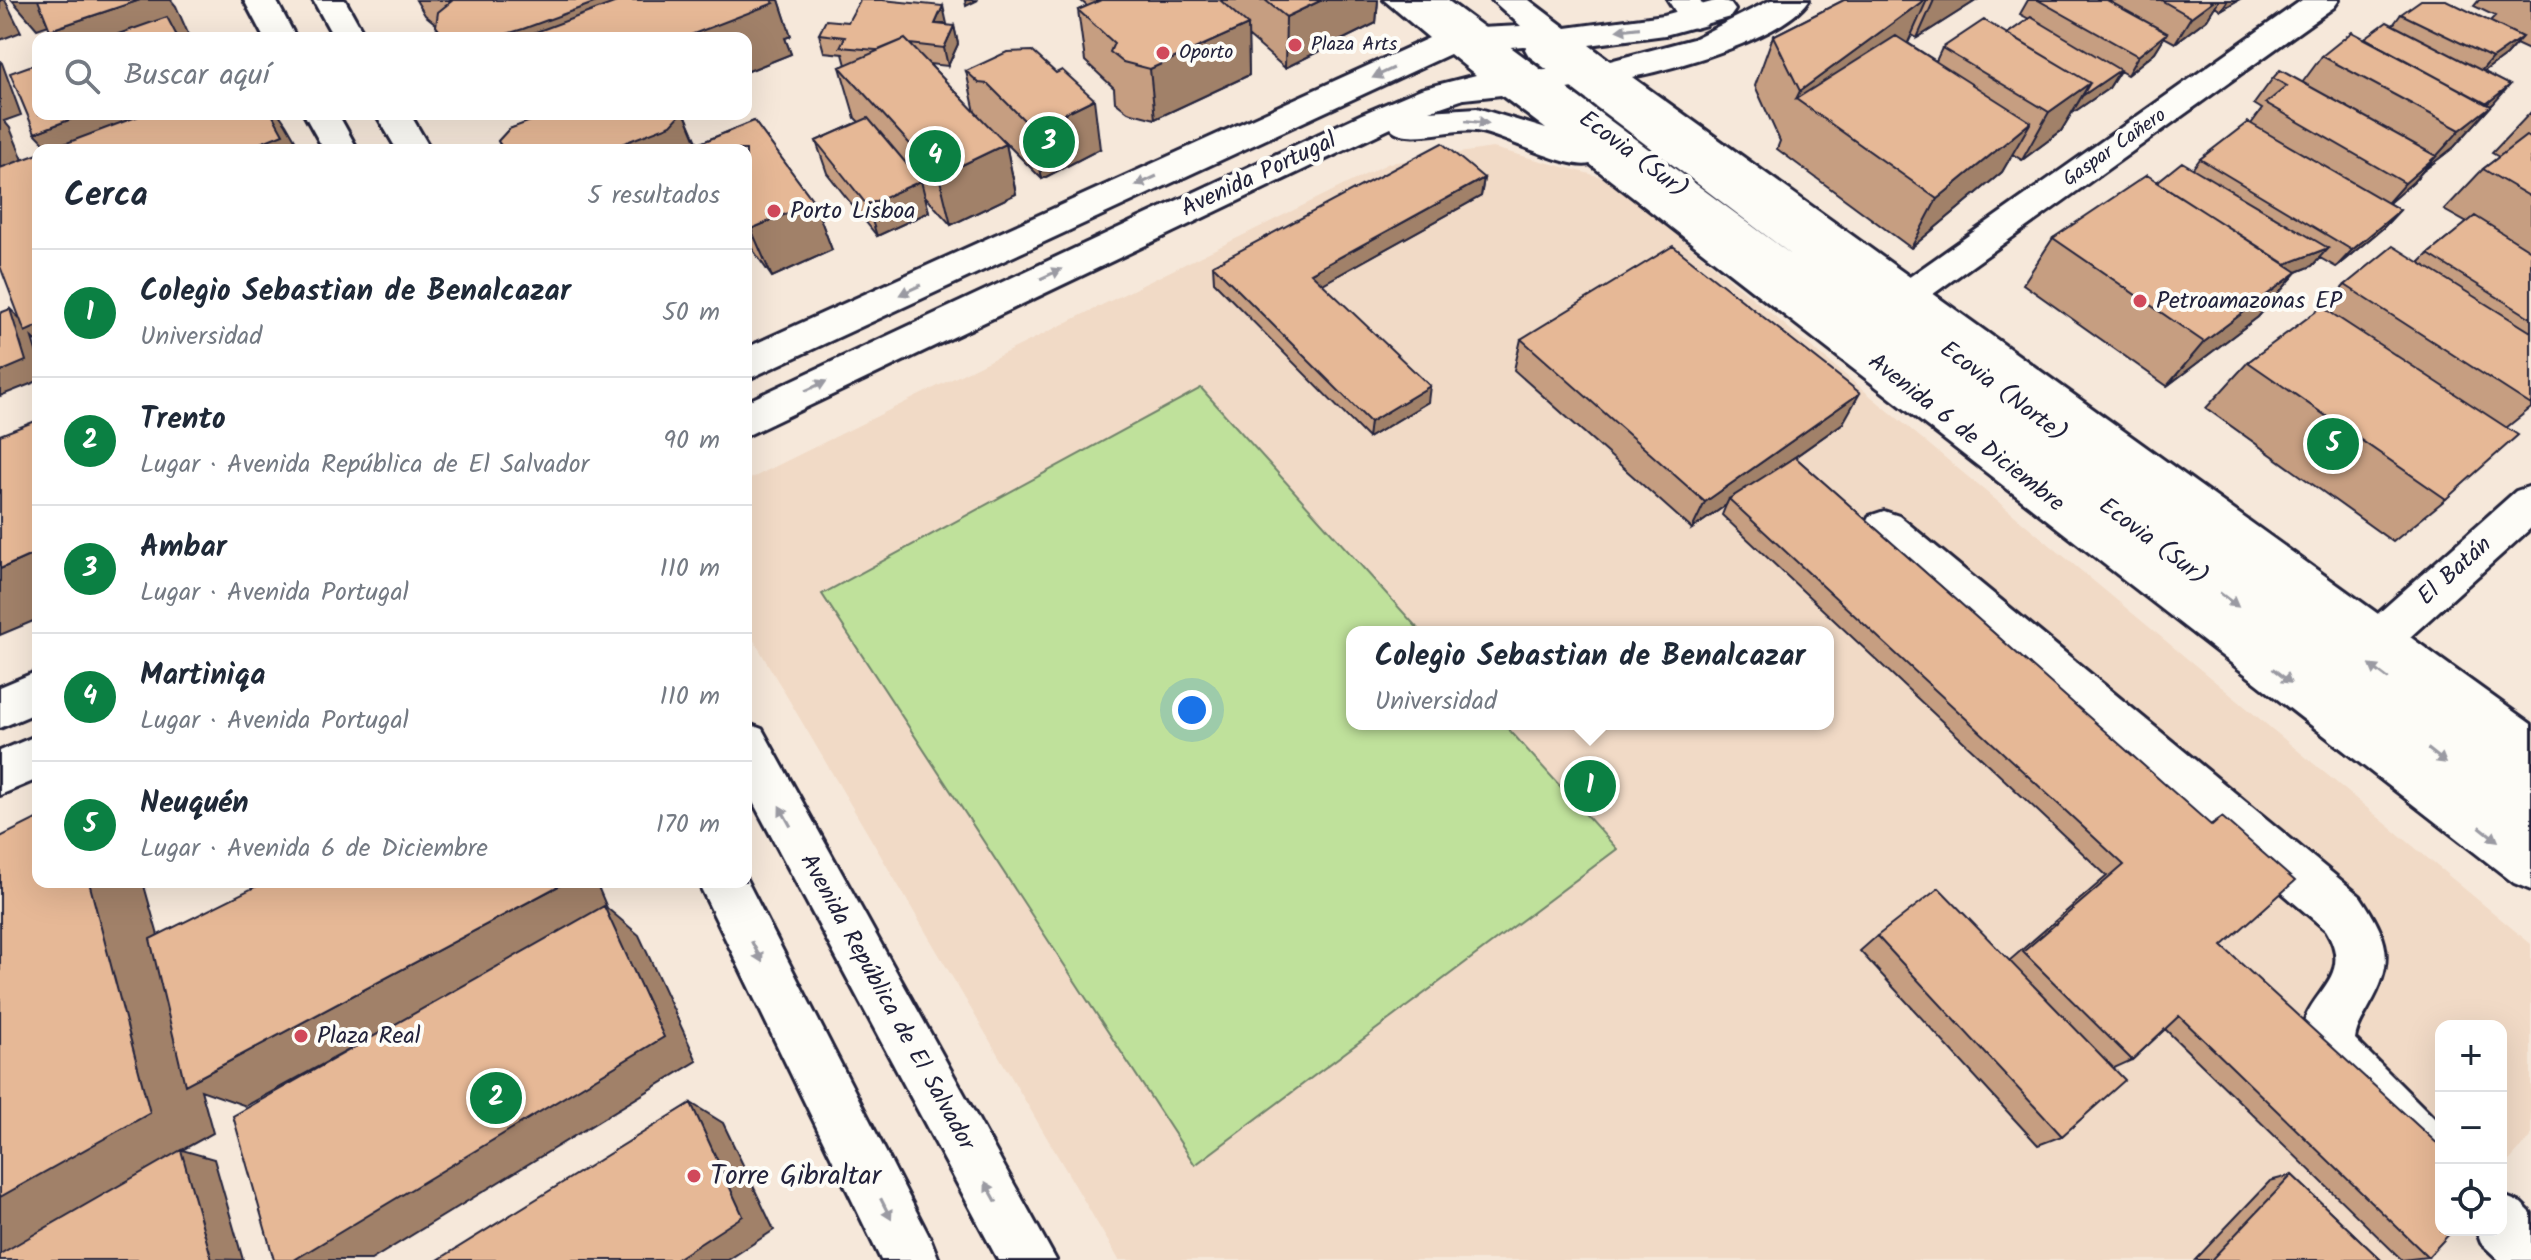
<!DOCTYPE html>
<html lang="es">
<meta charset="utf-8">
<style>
body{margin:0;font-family:Kalam,sans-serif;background:#f6f6f7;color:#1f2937}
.controls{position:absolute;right:24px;bottom:24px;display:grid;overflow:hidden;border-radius:16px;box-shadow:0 8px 32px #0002}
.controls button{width:72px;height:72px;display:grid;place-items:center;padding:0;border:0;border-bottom:2px solid #e0e1e3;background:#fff;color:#1f2937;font:40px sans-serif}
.you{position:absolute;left:1192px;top:710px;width:28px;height:28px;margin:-20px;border:6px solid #fff;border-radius:50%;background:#1a73e8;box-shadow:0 0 0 12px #1a73e833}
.badge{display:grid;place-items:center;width:52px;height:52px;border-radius:50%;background:#0b8043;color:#fff;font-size:26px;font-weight:700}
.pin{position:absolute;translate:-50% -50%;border:4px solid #fff;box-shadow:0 2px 8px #0006}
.popup{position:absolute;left:1346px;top:626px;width:488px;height:104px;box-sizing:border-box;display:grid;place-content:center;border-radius:16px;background:#fff;filter:drop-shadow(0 2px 6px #0005);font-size:26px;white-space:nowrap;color:#747a83}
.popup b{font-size:30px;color:#1f2937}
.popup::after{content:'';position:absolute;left:50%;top:100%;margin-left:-16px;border:16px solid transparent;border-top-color:#fff}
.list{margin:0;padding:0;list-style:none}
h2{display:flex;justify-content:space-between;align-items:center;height:104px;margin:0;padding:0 32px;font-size:34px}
h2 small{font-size:26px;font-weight:400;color:#747a83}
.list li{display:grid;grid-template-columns:52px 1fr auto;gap:24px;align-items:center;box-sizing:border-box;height:128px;padding:0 32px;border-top:2px solid #e0e1e3}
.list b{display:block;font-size:30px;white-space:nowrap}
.list p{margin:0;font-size:26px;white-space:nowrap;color:#747a83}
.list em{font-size:26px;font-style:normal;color:#747a83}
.icon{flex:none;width:44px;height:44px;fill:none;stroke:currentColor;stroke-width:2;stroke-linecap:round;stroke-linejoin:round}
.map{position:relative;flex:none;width:2531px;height:1260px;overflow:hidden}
.search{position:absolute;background:#fff;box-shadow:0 8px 32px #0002;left:32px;top:32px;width:720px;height:88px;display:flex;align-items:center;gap:20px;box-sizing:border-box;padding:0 28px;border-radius:16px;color:#747a83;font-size:30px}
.panel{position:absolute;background:#fff;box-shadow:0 8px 32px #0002;left:32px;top:144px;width:720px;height:744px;border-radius:16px}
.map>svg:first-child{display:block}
</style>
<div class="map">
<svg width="2531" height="1260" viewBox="0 0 2531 1260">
<rect width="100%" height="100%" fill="#f6e8da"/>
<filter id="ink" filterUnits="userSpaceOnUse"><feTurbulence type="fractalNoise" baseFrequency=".0125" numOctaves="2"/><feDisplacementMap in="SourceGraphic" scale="16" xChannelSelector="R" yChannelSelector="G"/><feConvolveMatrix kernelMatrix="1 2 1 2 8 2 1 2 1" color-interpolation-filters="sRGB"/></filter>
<g filter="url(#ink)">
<path fill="#f1dac6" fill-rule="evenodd" d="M1493 148 1609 179 2531 944V1137L2501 1170V1026H2441V1230H2447L2420 1260H1119L746 627V481L1389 163ZM1352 632H1828V724H1352Z"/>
<path fill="#bfe19b" stroke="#70826b" stroke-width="2" d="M1201 388 1421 632H1352V724H1504L1617 849 1195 1165 822 594Z"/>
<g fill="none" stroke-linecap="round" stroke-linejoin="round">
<g stroke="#22223b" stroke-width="6">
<path id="minor" d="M244 0H276L296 38H264Z
M313 0H345L366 38H334Z
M1410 0H1447L1793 256 1529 56 1525 49 1529 42 1541 39 1553 42 1891 290 2302 0H2339L2334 7 1915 307 2360 633 2363 627 2516 491 2531 486V528L2390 655 2531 759V851L2514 845Z
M1668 0H1700L1711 18 1706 25 1695 28 1684 25Z
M304 114H338L358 150H324Z
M376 114H410L431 150H397Z
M1884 511 1899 516 2360 896C2388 938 2396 960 2370 1005 2364 1017 2357 1025 2355 1039L2441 1125V1190L2422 1182C2387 1148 2313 1089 2304 1042 2294 995 2359 984 2326 930L1869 540 1863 528 1869 516Z
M746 723 762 729 1056 1260H998L746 789Z
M746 879 931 1240 939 1260H881L698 882H746Z
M2501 1195 2521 1203 2531 1213V1260H2499L2481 1243 2476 1230H2501Z"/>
</g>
<g stroke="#22223b" stroke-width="6">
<path id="major" d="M1384 0H1421L1459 29 1521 26 1492 0H1529L1566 28 1664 15 1719 0 1730 3 1735 10 1730 17 1665 35 1589 45 1610 61 1693 39 1771 0H1809C1784 38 1676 68 1632 77L2531 724V771L2515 765 1597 84 1543 93 2531 838V890L2514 883 1590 164C1568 170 1503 135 1476 131 1455 127 1405 145 1391 128L746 436V402L1362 114 1421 89 1476 75 1450 54 746 380V348L1429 38ZM1523 46 1551 49 1574 67 1517 73 1485 49ZM1501 95 1546 129 1477 108 1429 111 1464 99Z
M38 671V712L0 728V687Z
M38 735V779L0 795V751Z"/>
</g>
<use href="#minor" fill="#fdfcf7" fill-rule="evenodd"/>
<use href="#major" fill="#fdfcf7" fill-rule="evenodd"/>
</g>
<path fill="#c69e81" stroke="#22223b" stroke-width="2" d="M416 0H779L791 36 785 38 791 54 746 72V38H443L436 26V24L425 15Z
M1080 0H1378L1376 23 1285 68 1248 36 1249 75 1155 119 1128 112 1115 102 1114 88 1085 61 1078 10 1087 6Z
M1844 0H1977L1917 38 1912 35 1908 43 1936 61 1942 48 2007 34 2029 19 2020 14 2028 0H2238L2221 10 2215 6 2207 19 2175 43 2164 37 2155 52 2127 75 2120 71 2109 88 2071 114 2061 131 2022 160 2012 154 2002 172 1911 248 1777 149 1780 141 1755 86 1773 36Z
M2479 0H2531V51L2516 44 2506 55 2484 71 2494 103 2454 147 2423 171 2413 182 2388 203 2400 210 2383 228 2336 267 2320 258 2312 266 2297 272 2258 317 2167 386 2023 284 2053 238 2157 182 2193 168 2200 159 2251 124 2262 109 2254 104 2273 78 2302 83 2322 56 2365 38 2393 25 2401 14 2490 21 2495 16 2474 6Z
M848 22 954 26 958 44 948 66 929 64 975 112 966 71 1100 149 1042 179 997 134 1006 144 1016 194 951 225 925 196 929 212 877 236 827 173 816 141 859 122 855 118 840 67 846 65 843 54 824 52 819 34Z
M2531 112V408L2506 428 2446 499 2393 542 2206 408 2248 362 2324 308 2345 285 2419 263 2428 254 2467 223 2444 210 2483 169 2499 157 2492 153Z
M531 114H685L698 144 754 121 814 202 832 250 772 277 746 240V150H503L498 141 509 129 535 120Z
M1484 178 1481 196 1322 284 1428 402 1368 438 1214 282 1213 265Z
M1521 339 1843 423 1795 457 2210 825 2222 817V946L2428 1257 2402 1260 2165 1029 2132 1060 2114 1068 2062 1136 2038 1145 1860 951 1877 936 2009 961 2107 876 1722 515 1726 505 1692 529 1514 370Z
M2292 1175 2381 1260H2195L2270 1181Z"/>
<path fill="#a18169" stroke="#22223b" stroke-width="2" d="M0 0H5L21 32 0 40Z
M12 0H123L37 29Z
M140 0H171L176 6 190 38H56L50 30Z
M602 0H720L657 38H480Z
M766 0H779L791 36 785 38 791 54 746 72V38H683Z
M965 0H978L966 6Z
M1322 0H1378L1376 23 1285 68 1286 17Z
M1924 0H1927L1906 47 1796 99 1800 91Z
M1934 0H1977L1917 38Z
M2214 0H2219L2207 19 2175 43 2191 17Z
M2228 0H2238L2221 10Z
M943 6 947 24H935Z
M1248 25 1249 75 1155 119 1150 69Z
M954 26 958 44 948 66 944 48Z
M2167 33 2155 52 2127 75 2138 56Z
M2522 37 2506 55 2476 77 2492 58Z
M0 61 2 63 21 115 4 121 10 128 28 172 0 199Z
M2120 70 2109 88 2071 114 2082 96Z
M2090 83 2061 131 2022 160 2049 112Z
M2510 85 2494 103 2463 128 2479 110Z
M1094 99 1100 149 1042 179 1033 129Z
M2491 106 2454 147 2423 171 2460 130Z
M84 114H230L51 150 35 133Z
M272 114H279L286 124 301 150H243Z
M532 114H542L549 127 541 130Z
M681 114H685L700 150 693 146 695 150H606Z
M2031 122 2002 172 1911 248 1937 199Z
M1006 144 1016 194 951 225 939 176Z
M2436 156 2413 182 2382 209 2405 183Z
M1484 178 1481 196 1310 291 1311 273Z
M921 181 929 212 877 236 867 205Z
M814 202 832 250 772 277 751 229Z
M2400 210 2383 228 2336 267 2352 250Z
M2328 248 2312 266 2258 287 2272 269Z
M2297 272 2258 317 2167 386 2204 342Z
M10 309 28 326H38V343L32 338 38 357V381L0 396V372Z
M1430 386 1428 402 1368 438 1370 422Z
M1860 393 1843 423 1732 501 1729 499 1726 505 1692 529 1705 502Z
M38 552V619L0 635V569Z
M89 882H143L198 1078 566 882H596L607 908 639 935 697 1061 371 1260H294L606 910 246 1106 201 1090 213 1133 182 1150 214 1159 243 1260 0 1254V1197Z
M691 1103 723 1123 774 1230 728 1260H675Z"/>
<path fill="#e6b896" stroke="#22223b" stroke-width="2" d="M38 0H140L50 30Z
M453 0H602L523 29 493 38H454L442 34 436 26 438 12Z
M622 0H771L774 3 683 38H520Z
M860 0H882L943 6 935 24 954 26 944 48 910 44 905 39 876 51 877 50 840 47 845 37 819 34 826 20 848 22Z
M1101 0H1220L1248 25 1150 69 1123 62 1110 52 1114 43 1078 10Z
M1265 0H1322L1286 17Z
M1844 0H1924L1800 91 1773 36Z
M2038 0H2107L2167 33 2138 56Z
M2161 0H2214L2191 17Z
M2421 0H2446L2522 37 2492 58 2401 14Z
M167 17 178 38H107Z
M2031 17 2120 70 2082 96 2090 83 2007 34Z
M1984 20 2090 83 2049 112 1942 48Z
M2387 22 2510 85 2486 104 2365 38Z
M2352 32 2491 106 2460 130 2322 56Z
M1896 36 2031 122 1937 199 1796 99Z
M905 39 1006 144 939 176 840 67Z
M1032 51 1056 73 1062 70 1094 99 1033 129 988 84 979 83 966 71 1007 52Z
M38 63V114H84L35 133 10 73Z
M2280 70 2436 156 2405 183 2266 103 2287 86 2273 78Z
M144 114H272L283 134 243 150H48Z
M549 114H681L671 125 606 150H504L498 141 509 129Z
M868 118 921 181 867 205 816 141Z
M754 121 814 202 751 229 746 221V150H696L693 146Z
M2248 122 2400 210 2352 250 2200 159Z
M2526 136 2531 139V197L2483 169Z
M1442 143 1484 178 1311 273 1430 386 1370 422 1213 265Z
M38 154V326L25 332 0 266V168Z
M2182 162 2328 248 2286 264 2157 182Z
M2147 175 2297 272 2204 342 2053 238Z
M2475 216 2531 251V318L2428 254Z
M1673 246 1860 393 1705 502 1521 339Z
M2393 246 2531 332V405L2345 285Z
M2322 307 2518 435 2446 499 2248 362Z
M10 309 26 361 0 372V313Z
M38 420V552L0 569V435Z
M1795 457 2212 826 2222 817 2295 881 2222 946 2441 1147V1230H2453L2428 1257 2179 1016 2132 1060 2023 952 2124 865 1729 499Z
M38 818V882H89L150 1113 0 1197V837Z
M265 882H566L185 1085 150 939Z
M1939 888 2125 1080 2062 1136 1877 936Z
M604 906 664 1037 294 1260H274L233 1116Z
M691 1103 743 1216 675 1260H438Z
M181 1150 212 1260H0V1254Z
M2292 1175 2381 1260H2211Z"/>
<defs><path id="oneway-solid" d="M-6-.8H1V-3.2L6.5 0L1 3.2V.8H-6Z" transform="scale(2)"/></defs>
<g fill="#9a9aa2">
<use href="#oneway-solid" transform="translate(1628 29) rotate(173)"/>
<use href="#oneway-solid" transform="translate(1383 73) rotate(155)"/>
<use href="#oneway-solid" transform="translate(1477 122) rotate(7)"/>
<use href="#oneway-solid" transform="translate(1146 181) rotate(155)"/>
<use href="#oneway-solid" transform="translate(1051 274) rotate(-25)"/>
<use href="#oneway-solid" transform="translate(910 290) rotate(155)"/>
<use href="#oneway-solid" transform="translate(816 386) rotate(-25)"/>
<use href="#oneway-solid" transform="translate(2229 600) rotate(37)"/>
<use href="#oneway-solid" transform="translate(2379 672) rotate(-143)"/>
<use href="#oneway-solid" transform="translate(2282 676) rotate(38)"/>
<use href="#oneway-solid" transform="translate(2437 756) rotate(38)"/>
<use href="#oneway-solid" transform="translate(785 816) rotate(-119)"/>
<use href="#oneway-solid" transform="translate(2489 834) rotate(38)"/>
<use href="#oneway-solid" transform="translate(757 952) rotate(63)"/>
<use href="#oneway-solid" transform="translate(991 1192) rotate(-119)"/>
<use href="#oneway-solid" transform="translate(886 1209) rotate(63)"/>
</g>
</g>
<g fill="#d1495b" stroke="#fdfcf7" stroke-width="3">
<circle cx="1295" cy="45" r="8"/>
<circle cx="1163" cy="53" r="8"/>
<circle cx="774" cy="211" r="8"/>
<circle cx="2140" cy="301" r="8"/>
<circle cx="301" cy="1036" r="8"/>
<circle cx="694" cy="1176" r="8"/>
</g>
<g text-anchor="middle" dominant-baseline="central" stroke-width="8" stroke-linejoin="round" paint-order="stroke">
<g font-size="20" fill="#22223b" stroke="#fdfcf7" text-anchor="start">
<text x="1311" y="45">Plaza Arts</text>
<text x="1179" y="53">Oporto</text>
</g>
<g font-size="20" fill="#22223b" stroke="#fdfcf7">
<text transform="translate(2115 148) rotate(-35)">Gaspar Cañero</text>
</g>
<g font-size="24" fill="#22223b" stroke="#fdfcf7">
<text transform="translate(1633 155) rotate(37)">Ecovia (Sur)</text>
<text transform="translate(1259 175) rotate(-25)">Avenida Portugal</text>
<text transform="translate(2003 392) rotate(37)">Ecovia (Norte)</text>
<text transform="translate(1966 433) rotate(38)">Avenida 6 de Diciembre</text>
<text transform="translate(2153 542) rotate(37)">Ecovia (Sur)</text>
<text transform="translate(2455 571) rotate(-42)">El Batán</text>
<text transform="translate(887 1002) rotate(61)">Avenida República de El Salvador</text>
</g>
<g font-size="24" fill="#22223b" stroke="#fdfcf7" text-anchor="start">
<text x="790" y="211">Porto Lisboa</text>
<text x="2156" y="301">Petroamazonas EP</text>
<text x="317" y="1036">Plaza Real</text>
</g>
<g font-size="28" fill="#22223b" stroke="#fdfcf7" text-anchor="start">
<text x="710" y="1176">Torre Gibraltar</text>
</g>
</g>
</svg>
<div class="controls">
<button>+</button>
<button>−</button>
<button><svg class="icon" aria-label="locate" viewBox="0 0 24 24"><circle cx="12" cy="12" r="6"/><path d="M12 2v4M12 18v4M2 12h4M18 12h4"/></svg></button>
</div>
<div class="you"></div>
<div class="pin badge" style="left:1590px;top:786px">1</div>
<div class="popup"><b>Colegio Sebastian de Benalcazar</b>Universidad</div>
<div class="pin badge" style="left:496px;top:1098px">2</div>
<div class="pin badge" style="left:1049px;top:142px">3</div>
<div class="pin badge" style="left:935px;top:156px">4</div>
<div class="pin badge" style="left:2333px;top:444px">5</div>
<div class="search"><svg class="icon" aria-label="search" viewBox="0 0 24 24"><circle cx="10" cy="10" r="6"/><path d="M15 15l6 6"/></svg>Buscar aquí</div>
<section class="panel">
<h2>Cerca<small>5 resultados</small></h2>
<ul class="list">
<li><span class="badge">1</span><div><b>Colegio Sebastian de Benalcazar</b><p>Universidad</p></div><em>50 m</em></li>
<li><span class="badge">2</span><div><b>Trento</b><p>Lugar · Avenida República de El Salvador</p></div><em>90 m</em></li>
<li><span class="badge">3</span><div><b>Ambar</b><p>Lugar · Avenida Portugal</p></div><em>110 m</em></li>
<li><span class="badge">4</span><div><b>Martiniqa</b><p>Lugar · Avenida Portugal</p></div><em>110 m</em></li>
<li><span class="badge">5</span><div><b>Neuquén</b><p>Lugar · Avenida 6 de Diciembre</p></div><em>170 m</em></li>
</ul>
</section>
</div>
